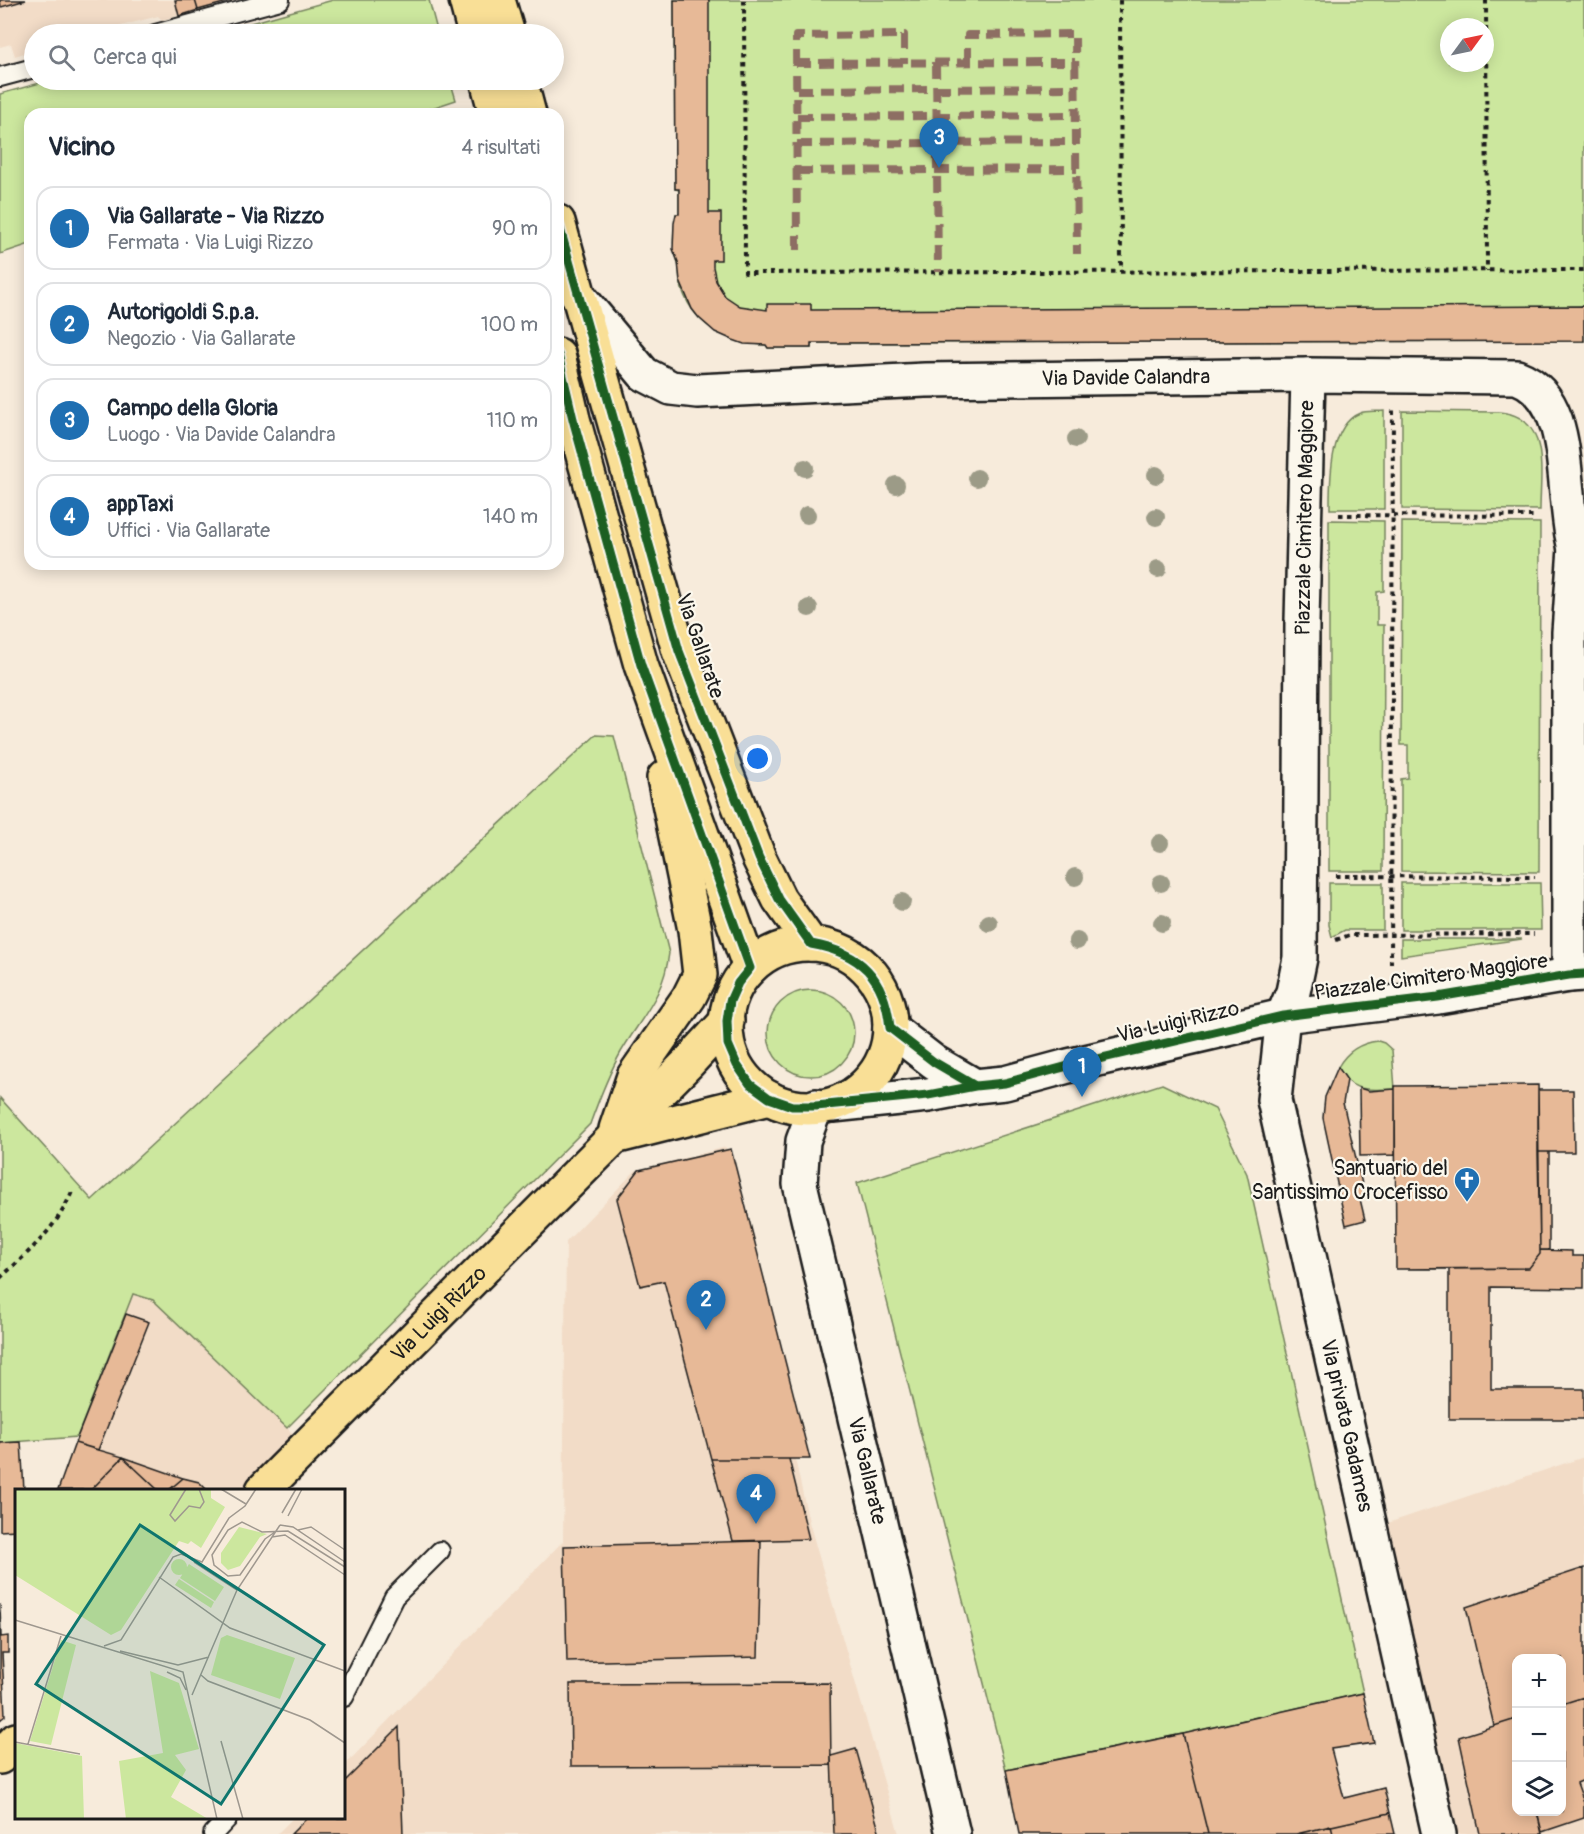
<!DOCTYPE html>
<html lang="it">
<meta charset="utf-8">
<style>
body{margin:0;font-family:Pangolin,sans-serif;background:#f2f2f3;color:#1f2937}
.controls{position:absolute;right:18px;bottom:18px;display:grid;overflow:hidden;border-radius:12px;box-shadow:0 3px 15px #0003}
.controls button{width:54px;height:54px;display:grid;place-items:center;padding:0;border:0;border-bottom:2px solid #e0e1e3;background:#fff;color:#1f2937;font:30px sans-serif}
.compass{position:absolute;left:1440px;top:18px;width:54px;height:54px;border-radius:50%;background:#fff;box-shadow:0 3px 15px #0003;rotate:57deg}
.you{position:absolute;left:758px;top:759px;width:21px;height:21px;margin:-15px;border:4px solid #fff;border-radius:50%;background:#1a73e8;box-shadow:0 0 0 9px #1a73e833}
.badge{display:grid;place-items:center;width:39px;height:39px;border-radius:50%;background:#1f6fb2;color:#fff;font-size:20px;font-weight:700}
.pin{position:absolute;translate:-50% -50px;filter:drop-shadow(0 2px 3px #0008)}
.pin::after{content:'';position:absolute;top:32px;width:21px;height:18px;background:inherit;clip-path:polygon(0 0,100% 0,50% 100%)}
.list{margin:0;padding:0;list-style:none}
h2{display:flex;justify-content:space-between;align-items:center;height:78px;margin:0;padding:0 24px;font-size:26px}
h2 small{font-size:20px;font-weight:400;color:#747a83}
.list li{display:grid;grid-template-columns:39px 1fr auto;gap:18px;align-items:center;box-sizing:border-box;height:84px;margin:0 12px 12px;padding:0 12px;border:2px solid #e0e1e3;border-radius:18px}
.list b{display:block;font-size:22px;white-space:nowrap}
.list p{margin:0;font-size:20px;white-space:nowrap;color:#747a83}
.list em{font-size:20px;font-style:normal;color:#747a83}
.icon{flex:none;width:33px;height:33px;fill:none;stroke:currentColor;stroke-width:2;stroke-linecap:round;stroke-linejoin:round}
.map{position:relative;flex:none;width:1584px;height:1834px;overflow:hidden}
.search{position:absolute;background:#fff;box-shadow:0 3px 15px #0003;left:24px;top:24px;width:540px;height:66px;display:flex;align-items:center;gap:15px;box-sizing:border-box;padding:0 21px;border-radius:33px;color:#747a83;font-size:22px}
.panel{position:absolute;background:#fff;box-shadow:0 3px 15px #0003;left:24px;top:108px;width:540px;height:462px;border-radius:18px}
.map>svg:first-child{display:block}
</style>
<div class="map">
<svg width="1584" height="1834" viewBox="0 0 1584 1834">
<rect width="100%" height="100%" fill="#f7ebdb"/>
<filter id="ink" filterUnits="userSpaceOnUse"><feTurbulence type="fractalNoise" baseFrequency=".0167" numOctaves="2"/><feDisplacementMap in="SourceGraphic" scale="12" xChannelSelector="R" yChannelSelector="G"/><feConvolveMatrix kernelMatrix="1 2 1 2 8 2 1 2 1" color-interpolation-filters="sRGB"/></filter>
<g filter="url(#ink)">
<path fill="#f2dcc7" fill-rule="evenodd" d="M0 0H236L162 20 158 16 91 34H34V50L15 56 11 44 0 47Z
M726 1147 809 1522 899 1834H277L293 1818H344V1766L563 1541 566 1242 635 1171Z
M132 1294 153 1300 306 1446 262 1490H58Z
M1584 1457V1834H1444L1376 1527ZM1516 1658H1562V1812H1516Z"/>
<path fill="#cce79e" stroke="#74825d" stroke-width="1.5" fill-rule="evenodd" d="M333 0H429L438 34H211Z
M674 0H1584V341L812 343 811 348H768L766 345C726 344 690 323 680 282 679 276 680 269 678 263 677 257 674 252 674 246 672 235 675 225 676 214H679V190L675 189ZM1449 27H1485V63H1449Z
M51 80H450L456 100 414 114H30V244L0 254V94Z
M1384 411V509H1330C1330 481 1329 425 1360 413 1367 410 1377 412 1384 411Z
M1402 411 1499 412C1551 416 1540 473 1540 510L1402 509Z
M1329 520 1384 521V591L1377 592V625H1384L1383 871H1329Z
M1402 522 1540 523 1539 872 1401 871V779L1408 778V745H1401Z
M596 735 614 736 669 953C664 996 642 1016 621 1052 608 1075 599 1099 590 1124L287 1428 153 1300 133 1294 77 1437 0 1443V1098L92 1200Z
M1329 883H1383V930H1345L1332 937 1329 925Z
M1401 883H1540L1541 930H1401Z
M1401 939H1522L1401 956Z
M768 1033a43 43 0 1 1 86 0a43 43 0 1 1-86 0Z
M1378 1041 1384 1043 1392 1050 1395 1089C1369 1089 1352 1095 1338 1067 1347 1051 1360 1043 1378 1041Z
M1162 1084 1215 1109 1247 1174 1363 1693 1183 1734 1006 1770 857 1183Z"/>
<path fill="#e7b997" stroke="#1c1c1c" stroke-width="1.5" d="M0 0H26L1 7Z
M175 0H195L198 10 179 16Z
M195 0H231V1L198 10Z
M674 0H709V213H721V260H713V267L716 281 725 296 740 306 767 310V304H811V310L1584 306V341L811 343V348H768L766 345 744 344 733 340 715 332 699 318 692 309 680 281 678 262 673 249 674 223 676 214H679V189H675Z
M1338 1067 1347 1080 1343 1103 1365 1197 1360 1199 1365 1220 1346 1225 1323 1118 1325 1097Z
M1538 1085 1540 1254 1529 1268 1396 1269 1395 1086Z
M1359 1088 1369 1091 1395 1089V1155L1360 1156Z
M1538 1090H1573L1574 1152H1538Z
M731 1149 810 1459H711L664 1281 640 1286 617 1199 639 1170Z
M1538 1152H1549V1250H1540Z
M1540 1250 1572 1251V1256H1584V1288L1491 1287V1389H1584V1419H1449V1269L1529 1268 1540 1254Z
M126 1314 149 1322 98 1450 75 1443Z
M21 1442 24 1490H16V1530L0 1531V1443Z
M75 1443 123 1457 91 1490H58Z
M123 1457 158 1490H91Z
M123 1457 183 1478 169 1490H158Z
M711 1459H789L809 1539 733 1541Z
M183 1478 199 1482 207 1490H169Z
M761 1541 758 1657 567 1662 564 1546Z
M1584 1568V1697L1562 1704V1658H1516V1719L1494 1726 1466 1607Z
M0 1604 1 1637 8 1636V1653H2L5 1716 0 1720Z
M830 1683 831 1765 571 1766 570 1684Z
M1363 1693 1374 1743 1331 1749 1344 1798 1384 1788 1390 1813 1296 1834H1208L1183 1734Z
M1584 1697V1780L1577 1783 1584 1802V1818L1542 1832 1537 1812H1562V1704Z
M1516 1719V1812H1537L1542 1834H1480L1459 1737Z
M399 1727 403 1834H291L307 1818H344V1782Z
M1183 1734 1208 1834H1019L1006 1770Z
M856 1749 880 1834H834L831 1756Z
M1390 1813 1395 1834H1333L1331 1826Z
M1331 1826 1333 1834H1296Z"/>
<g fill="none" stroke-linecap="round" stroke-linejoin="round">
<g stroke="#1c1c1c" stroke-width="22">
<path id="service" d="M155 34 280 0
M0 77 34 68
M344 1697 394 1597 440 1551
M213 1834 228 1818"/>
</g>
<g stroke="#1c1c1c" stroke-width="38">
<g id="minor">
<path id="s1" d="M1308 375 1302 621 1300 958 1293 992 1283 1016 1274 1100 1439 1834"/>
<path d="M1569 975V632L1575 548"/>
</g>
</g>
<g stroke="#1c1c1c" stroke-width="38">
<g id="tertiary">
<path id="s2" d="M816 1106 803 1141 800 1184 953 1834"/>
</g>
</g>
<g stroke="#1c1c1c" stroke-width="38">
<g id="secondary">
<path id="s3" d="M577 294 644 374 671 388 697 391 925 380 1308 375 1517 377C1584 402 1553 513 1584 574"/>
<path d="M890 1028 934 1062 975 1086"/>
<path d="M833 1105 928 1095 975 1086 1005 1083 1068 1066 1283 1016 1438 997 1569 975 1584 974"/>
</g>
</g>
<g stroke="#1c1c1c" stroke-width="38">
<g id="primary">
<path d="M466 0 475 34"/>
<path d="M498 0 508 34"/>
<path d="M487 80 496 114"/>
<path d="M520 80 529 114"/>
<path d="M558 222 679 651 759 858 779 899 811 944"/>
<path d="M558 355 573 419 641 665 750 968"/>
<circle cx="808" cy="1026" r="82"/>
<path d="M616 1129 634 1076 689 997 700 975 695 930 664 778"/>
<path d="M614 1137 769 1098"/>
<path id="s4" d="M263 1490 689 1062 727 1021"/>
<path d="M0 1757 16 1740"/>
</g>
</g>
<path stroke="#1c1c1c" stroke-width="4" stroke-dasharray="4.5 4.5" stroke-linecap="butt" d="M744 0 745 273 1584 270
M1120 0 1121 272
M1486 0 1487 271
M1339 515 1535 516
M1336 876 1535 877
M1336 940 1350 935 1534 934
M1391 964 1393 409
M0 1278C29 1252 59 1226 73 1189"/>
<use href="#service" stroke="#fbf7ec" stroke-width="18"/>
<use href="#minor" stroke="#fbf7ec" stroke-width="33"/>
<use href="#tertiary" stroke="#fbf7ec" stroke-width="33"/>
<use href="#secondary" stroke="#fbf7ec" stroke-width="33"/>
<use href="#primary" stroke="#f9df96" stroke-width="33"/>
<path stroke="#8d6e63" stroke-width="8" stroke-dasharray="15 8" stroke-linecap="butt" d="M936 62 938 272
M968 62V35L1075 34 1077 254
M796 63 1075 62
M797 90 1076 88
M797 117 1076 115
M797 144 1076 142
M797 171 1077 169
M797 250 796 36 904 35V63"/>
<g stroke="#fbf7ec" stroke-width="13">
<path id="cycleway" d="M558 222 679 651 759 858 779 899 811 944C861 953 885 977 890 1028L934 1062 975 1086
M558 355 573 419 641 665 750 968 738 983 730 1001 727 1021 728 1044 737 1065 750 1084 769 1098 792 1106H816L928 1095 975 1086 1005 1083 1068 1066 1283 1016 1438 997 1569 975 1584 974"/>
</g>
<use href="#cycleway" stroke="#1b5e20" stroke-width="9"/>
</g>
<g fill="#9c9b87">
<circle cx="1076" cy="439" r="9"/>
<circle cx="805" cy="468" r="9"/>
<circle cx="1156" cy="475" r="9"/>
<circle cx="977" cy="478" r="9"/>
<circle cx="896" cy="485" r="9"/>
<circle cx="807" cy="515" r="9"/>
<circle cx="1156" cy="517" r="9"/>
<circle cx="1158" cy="569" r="9"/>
<circle cx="809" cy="608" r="9"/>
<circle cx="1160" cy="843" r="9"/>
<circle cx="1075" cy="877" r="9"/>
<circle cx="1161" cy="883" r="9"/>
<circle cx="902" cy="902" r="9"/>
<circle cx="989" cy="923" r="9"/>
<circle cx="1162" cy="923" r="9"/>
<circle cx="1077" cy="941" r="9"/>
</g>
</g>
<defs>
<g id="church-pin" transform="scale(1.35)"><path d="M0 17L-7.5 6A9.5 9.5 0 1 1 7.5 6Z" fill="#1f6fb2" stroke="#fbf7ec"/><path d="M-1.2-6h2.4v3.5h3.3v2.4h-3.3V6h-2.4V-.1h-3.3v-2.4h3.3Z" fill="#fff"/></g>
</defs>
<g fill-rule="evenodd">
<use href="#church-pin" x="1467" y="1180"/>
</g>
<g text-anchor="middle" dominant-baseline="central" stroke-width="4.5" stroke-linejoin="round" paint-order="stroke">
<g font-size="21" fill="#1c1c1c" stroke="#fbf7ec">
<text stroke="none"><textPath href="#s3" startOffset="590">Via Davide Calandra</textPath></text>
<text transform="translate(1305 518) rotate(-89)">Piazzale Cimitero Maggiore</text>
<text transform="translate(700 646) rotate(71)">Via Gallarate</text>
<text transform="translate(1431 977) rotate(-8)">Piazzale Cimitero Maggiore</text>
<text transform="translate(1178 1022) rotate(-13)">Via Luigi Rizzo</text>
<text stroke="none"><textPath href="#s4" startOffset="249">Via Luigi Rizzo</textPath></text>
<text stroke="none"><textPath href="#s1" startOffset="1062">Via privata Gadames</textPath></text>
<text stroke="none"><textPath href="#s2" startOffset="375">Via Gallarate</textPath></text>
</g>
<g font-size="21" fill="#1c1c1c" stroke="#fbf7ec" text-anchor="end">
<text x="1448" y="1168">Santuario del<tspan x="1448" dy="24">Santissimo Crocefisso</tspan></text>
</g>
</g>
<g transform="translate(15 1489)">
<rect width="330" height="330" fill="#f7ebdb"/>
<path d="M0 0H196V9L210 18 186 59 176 52 173 55 164 52 106 141 96 146 0 86ZM224 38 252 45 245 48 225 77 213 81 206 74V64ZM156 78a8 8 0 1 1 16 0a8 8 0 1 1-16 0ZM174 75 209 98 200 112 165 89ZM164 90 199 113 196 119 160 96ZM212 146 280 169 265 210 196 186 206 149ZM46 151 61 156 36 256 15 252ZM135 182 164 194 184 260 160 266 171 281 156 308 193 330H111L104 272 148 264ZM0 254 67 267 69 330H0Z" fill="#cce79e"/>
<path fill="none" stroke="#9f988f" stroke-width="1.5" d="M171 0 155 26 160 32 174 17 185 19 189 13 184 0M206 0 231 15M267 24 281 0M273 27 287 0M265 36 278 38 330 73M283 41 296 38 330 61M260 43 250 50 225 86 213 87 199 76 197 66 213 41 227 33 247 43 273 42 330 78M257 48 270 46 330 86M179 73 222 101M144 88 215 139 330 182M0 131 168 183 202 330M89 157 106 151 158 68 166 65 187 73 214 29 230 17 241 0M105 162 163 176 194 168M152 183 165 189 171 201M186 186 193 192 295 231 330 254M177 206 222 101 265 36M206 252 228 330M0 253 65 265M13 255 46 147"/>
<path fill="#0f766e" fill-opacity="0.15" stroke="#0f766e" stroke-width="3" d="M125 36 309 156 206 315 21 195Z"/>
<rect width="330" height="330" fill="none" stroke="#1c1c1c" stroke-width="3"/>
</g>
</svg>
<div class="controls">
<button>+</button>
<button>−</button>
<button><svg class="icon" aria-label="layers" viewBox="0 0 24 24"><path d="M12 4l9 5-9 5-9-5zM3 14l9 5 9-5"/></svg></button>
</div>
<svg class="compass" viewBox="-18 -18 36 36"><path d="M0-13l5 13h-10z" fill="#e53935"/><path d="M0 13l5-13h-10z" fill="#747a83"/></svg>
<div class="you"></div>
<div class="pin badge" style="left:1082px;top:1097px">1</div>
<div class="pin badge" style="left:706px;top:1330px">2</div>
<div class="pin badge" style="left:939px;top:168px">3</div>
<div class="pin badge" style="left:756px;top:1524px">4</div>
<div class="search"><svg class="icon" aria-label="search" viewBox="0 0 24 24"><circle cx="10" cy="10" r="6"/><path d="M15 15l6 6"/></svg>Cerca qui</div>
<section class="panel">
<h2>Vicino<small>4 risultati</small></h2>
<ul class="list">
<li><span class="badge">1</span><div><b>Via Gallarate - Via Rizzo</b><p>Fermata · Via Luigi Rizzo</p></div><em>90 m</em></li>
<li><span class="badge">2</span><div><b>Autorigoldi S.p.a.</b><p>Negozio · Via Gallarate</p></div><em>100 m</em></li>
<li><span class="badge">3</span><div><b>Campo della Gloria</b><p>Luogo · Via Davide Calandra</p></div><em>110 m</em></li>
<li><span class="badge">4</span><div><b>appTaxi</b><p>Uffici · Via Gallarate</p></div><em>140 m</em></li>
</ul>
</section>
</div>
